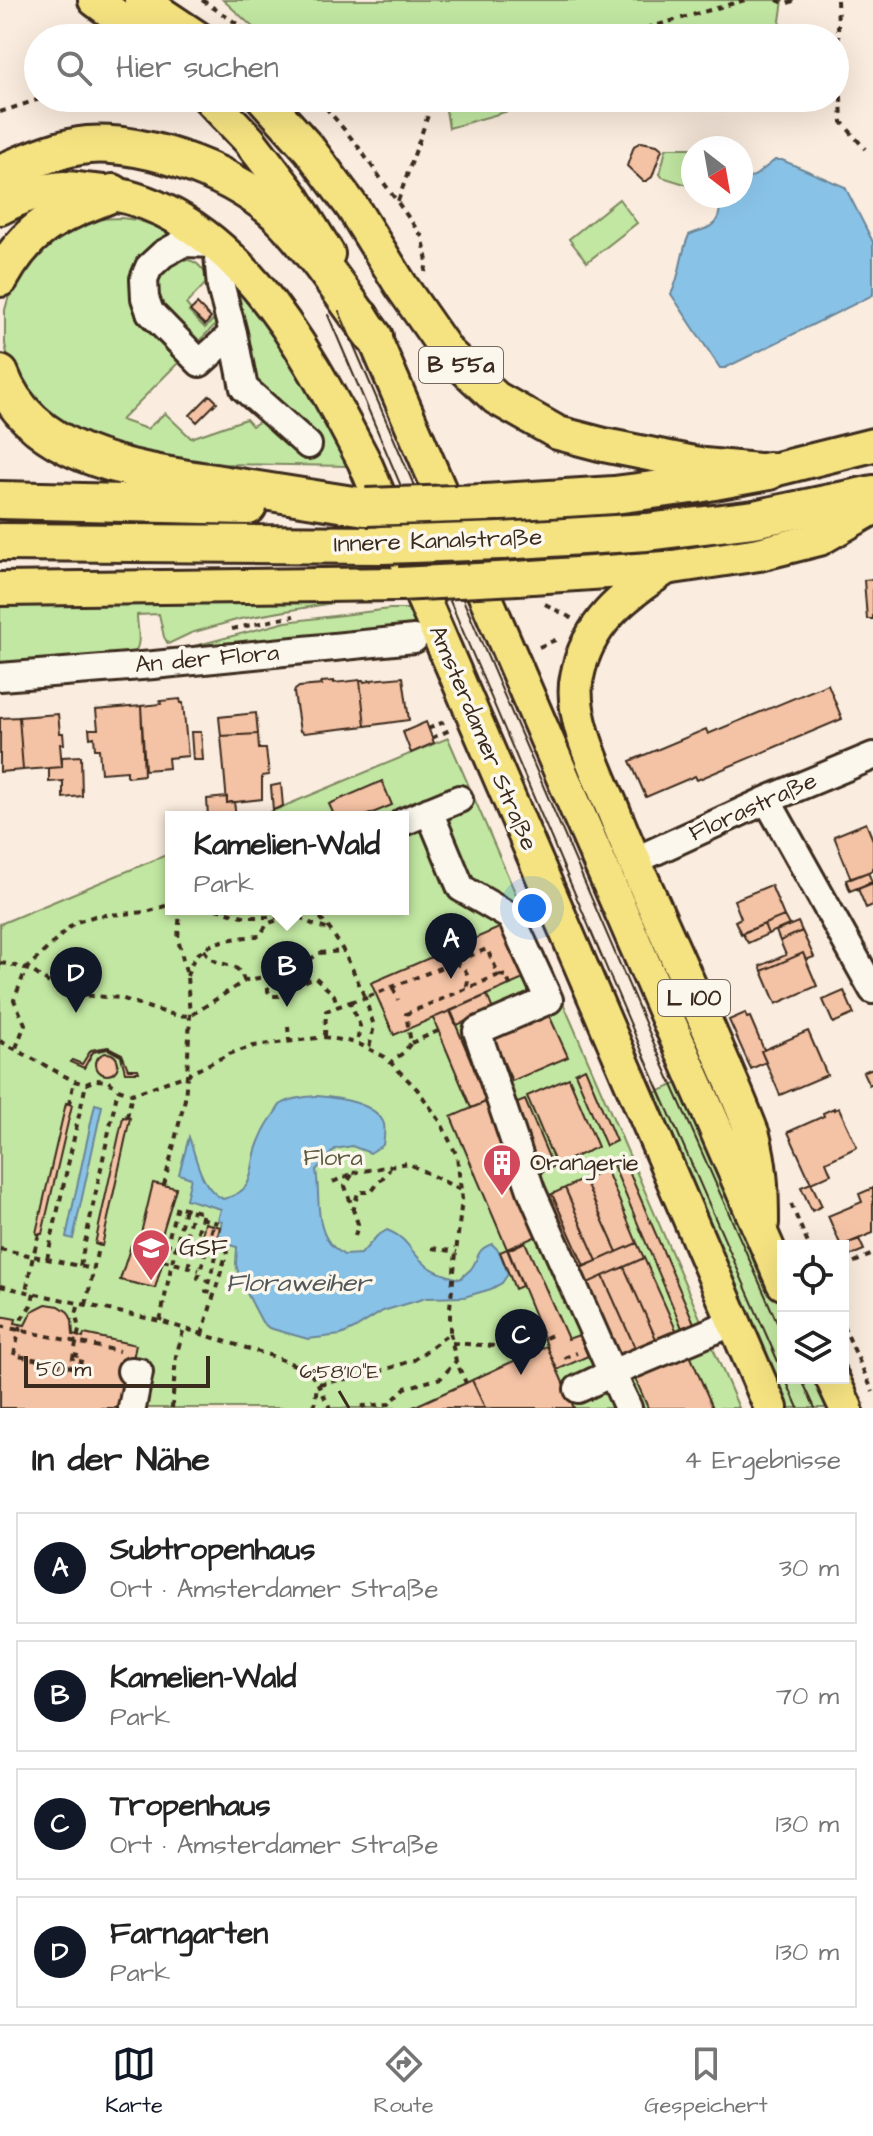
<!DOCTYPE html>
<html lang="de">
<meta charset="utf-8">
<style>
body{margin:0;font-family:"Architects Daughter",sans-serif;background:#f6f6f6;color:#222}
.controls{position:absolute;right:24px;bottom:24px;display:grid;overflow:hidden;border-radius:0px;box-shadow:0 8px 32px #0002}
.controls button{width:72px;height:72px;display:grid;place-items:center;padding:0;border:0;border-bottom:2px solid #e0e0e0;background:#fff;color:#222;font:40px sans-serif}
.compass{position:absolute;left:681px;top:136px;width:72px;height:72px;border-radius:50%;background:#fff;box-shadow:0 8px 32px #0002;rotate:149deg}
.scale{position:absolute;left:24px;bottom:20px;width:186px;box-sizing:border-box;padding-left:8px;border:4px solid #3b2a1e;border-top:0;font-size:22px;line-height:28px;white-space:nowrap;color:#3b2a1e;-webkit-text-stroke:6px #fbf7ec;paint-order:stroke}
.you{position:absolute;left:532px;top:908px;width:28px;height:28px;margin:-20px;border:6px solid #fff;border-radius:50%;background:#1a73e8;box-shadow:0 0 0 12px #1a73e833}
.badge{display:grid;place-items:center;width:52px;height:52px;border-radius:50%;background:#111827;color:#fff;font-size:26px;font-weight:700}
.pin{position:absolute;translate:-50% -66px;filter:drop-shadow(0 2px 4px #0008)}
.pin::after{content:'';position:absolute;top:42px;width:28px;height:24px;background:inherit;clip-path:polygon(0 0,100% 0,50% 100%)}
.popup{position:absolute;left:165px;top:811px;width:244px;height:104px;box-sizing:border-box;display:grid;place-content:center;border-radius:0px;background:#fff;filter:drop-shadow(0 2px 6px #0005);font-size:26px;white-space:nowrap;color:#767676}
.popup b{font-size:30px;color:#222}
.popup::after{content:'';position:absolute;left:50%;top:100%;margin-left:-16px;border:16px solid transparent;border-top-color:#fff}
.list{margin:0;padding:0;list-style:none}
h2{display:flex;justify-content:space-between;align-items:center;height:104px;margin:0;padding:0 32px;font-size:34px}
h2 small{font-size:26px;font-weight:400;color:#767676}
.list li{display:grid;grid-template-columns:52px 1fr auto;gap:24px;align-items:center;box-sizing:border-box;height:112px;margin:0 16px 16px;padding:0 16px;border:2px solid #e0e0e0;border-radius:0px}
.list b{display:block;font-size:30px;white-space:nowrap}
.list p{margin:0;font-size:26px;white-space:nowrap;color:#767676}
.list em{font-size:26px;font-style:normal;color:#767676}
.icon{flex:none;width:44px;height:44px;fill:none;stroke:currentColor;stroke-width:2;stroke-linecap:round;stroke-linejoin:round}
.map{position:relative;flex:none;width:873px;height:1408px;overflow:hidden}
.search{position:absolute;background:#fff;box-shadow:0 8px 32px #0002;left:24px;right:24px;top:24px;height:88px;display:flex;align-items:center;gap:20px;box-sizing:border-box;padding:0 28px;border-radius:44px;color:#767676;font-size:30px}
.sheet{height:616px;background:#fff}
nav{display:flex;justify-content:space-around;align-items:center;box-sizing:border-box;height:112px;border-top:2px solid #e0e0e0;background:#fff;font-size:22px;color:#767676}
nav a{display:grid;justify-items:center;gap:4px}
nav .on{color:#111827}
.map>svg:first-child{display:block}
</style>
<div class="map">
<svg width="873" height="1408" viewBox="0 0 873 1408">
<rect width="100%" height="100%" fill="#faecde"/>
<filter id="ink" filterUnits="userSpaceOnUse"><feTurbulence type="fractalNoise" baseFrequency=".0125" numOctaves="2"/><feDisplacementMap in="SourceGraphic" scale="16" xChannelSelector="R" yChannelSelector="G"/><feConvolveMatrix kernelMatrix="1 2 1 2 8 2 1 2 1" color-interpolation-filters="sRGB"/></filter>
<g filter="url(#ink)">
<path fill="#c2e7a2" stroke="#7e8860" stroke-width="2" d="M223 0H783L778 35 768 38H265Z
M444 98H554L449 128Z
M669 148H693V185L691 186 662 177 660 174 666 149Z
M619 199 637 223 587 262 569 239Z
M121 218 137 220 173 232C153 244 144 251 136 272 120 311 154 337 179 362L121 420 147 429 165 413 191 438 246 419 252 426 264 419 251 380 234 286 271 333 299 375 348 466 224 464 119 452 57 424 14 374 8 358 5 344V310L10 292 45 242 95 219Z
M177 259C196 259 199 264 210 279L186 304 191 310 189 312 205 328 213 320 216 324 195 345 161 311 155 286 169 266Z
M342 600 343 601 240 619 191 633 168 644 164 637 159 614 137 615C137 629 143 643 133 655L0 667V602Z
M390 609H410L419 629 192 651 194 646 286 622Z
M448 738 739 1408H0V924L171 853V909H403V817H258Z
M680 1082 757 1258 783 1310V1378H821L835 1408H784L650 1095Z"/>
<path fill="#89c2e7" stroke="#6a8597" stroke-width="2" d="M775 160H782L845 187 873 242V295L725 368H720L671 294C681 276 680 254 689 235 699 230 714 229 718 217 721 210 719 203 722 196H741V182L756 175Z
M317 1096C337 1098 376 1102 384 1124 385 1130 384 1139 383 1145L370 1153 352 1146 335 1149 316 1170C320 1191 315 1224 329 1242 332 1247 339 1251 344 1255L361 1254 377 1236 387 1230C409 1239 408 1250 425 1264 434 1272 448 1276 460 1279 461 1278 470 1270 471 1269 480 1257 475 1250 492 1244L499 1251 508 1274 502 1283 491 1289 464 1297 426 1298 383 1311 354 1329 341 1335 308 1339 269 1328 262 1322 240 1280 236 1264 237 1247 217 1242 222 1221 218 1220 221 1209 186 1199 191 1178 179 1174 189 1137C197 1160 200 1187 223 1199 255 1191 249 1175 256 1150 260 1138 265 1126 273 1116 274 1114 279 1107 280 1105 291 1098 305 1097 317 1096Z
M95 1104 102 1106 73 1239 66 1237Z"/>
<path fill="#f4c2a4" stroke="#3b2a1e" stroke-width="2" d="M641 142 657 145 662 149 652 177 646 181H643L627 166 634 146Z
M197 304 211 318 205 325 190 311Z
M210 395 217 402 197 422 190 415Z
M873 579V619H867L864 580Z
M403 677 409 720 365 726 360 680H363L364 682 371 681 370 680Z
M360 680 365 726 304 733 300 731 294 693 295 690 299 687 322 685 321 682 334 681V683Z
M828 684 842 719 697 780 695 776 646 797 630 761 706 729 708 734Z
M180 699 181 703H183L188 756 168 758 169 768 145 770 141 706 161 704 160 701Z
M141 706 144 775 127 777V771L101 773 99 749H95L94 737 90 738 89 729H98L96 710Z
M256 713 258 734 221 736 219 717Z
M58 714 60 733H63L64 744H60L62 767 23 770 19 717Z
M19 717 23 770 0 772V718Z
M426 722 434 743 411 753 403 732Z
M191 732H201L203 760H193Z
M258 734 259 749H266L269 775 262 776V799L227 803 221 736Z
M81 756 82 796 63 798V781L49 782V768L62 767V757Z
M382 781 392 805 363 817H335L329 804Z
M281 784 283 806 273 810 271 786Z
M227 797V803L234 802 236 817H208L207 799Z
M866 823 873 840V870L851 879 834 836Z
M868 872 872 882 850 891 846 880Z
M873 883V905L866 908 858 889Z
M771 885 784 916 741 934 735 921 741 918 734 900Z
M784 916 789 925 768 934 764 924Z
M798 922 802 931 780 941 776 931Z
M764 924 768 934 748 943 742 933Z
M506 925 528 977 394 1035 371 983Z
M802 931 814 957 806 960 803 953 762 971 760 966 786 955 780 941Z
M803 953 817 986 776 1004 762 971Z
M844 991 854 1014 833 1023 823 1000Z
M487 995 493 1010 457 1025 451 1011Z
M450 1011 488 1101 471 1108 433 1018Z
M745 1013 747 1018 750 1017 764 1050 761 1051 766 1062 751 1069 729 1020Z
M549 1015 568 1057 512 1081 493 1039Z
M808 1031 827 1075 780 1095 761 1051Z
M108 1047 122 1054 128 1069H138L139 1072H125L121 1056 108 1049 93 1052 84 1068 70 1062 72 1060 82 1064 91 1050Z
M96 1064a11 11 0 1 1 22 0a11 11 0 1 1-22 0Z
M585 1068 616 1141 606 1146 575 1073Z
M873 1068V1083L869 1085 863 1072Z
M569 1078 598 1147 556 1165 527 1096Z
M525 1100 553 1167 539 1173 510 1106Z
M488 1101 509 1149 500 1154 537 1236 507 1249 451 1117Z
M66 1103 72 1105 42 1234H39L36 1233Z
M834 1108V1110L839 1108 857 1147 826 1162 831 1174 811 1183 788 1132 824 1116 823 1113Z
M123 1117 130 1118 102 1246 98 1245 95 1244Z
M624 1160 694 1323 682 1328 613 1165Z
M606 1169 637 1243 617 1252 584 1179Z
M584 1179 617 1252 597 1261 565 1188Z
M153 1183 176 1188 157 1251 165 1254 155 1288 120 1280 131 1245 138 1246Z
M811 1183 822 1206 812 1211 801 1187Z
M565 1188 597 1261 584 1266 552 1194Z
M873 1188V1233L841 1246 828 1216 862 1202 859 1194Z
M552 1194 584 1266 572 1272 541 1199Z
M205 1223 220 1227 216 1243 201 1239Z
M859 1239 864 1250 844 1258 843 1246Z
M525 1242 568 1339 579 1335 588 1356 557 1370 508 1250Z
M637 1243 644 1258 581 1286 574 1271Z
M507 1249 522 1286 515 1289 500 1252Z
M644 1258 677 1332 657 1341 624 1267Z
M624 1267 657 1341 636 1350 603 1276Z
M603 1276 636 1350 614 1360 581 1286Z
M46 1304 59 1306 68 1312 72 1320 73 1335 83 1338 84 1334 136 1345 122 1408H0V1316L16 1319 15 1323 25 1325 32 1311Z
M547 1346 574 1408H485L472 1380Z
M690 1355 713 1408H648L635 1378Z
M472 1380 485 1408H411L466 1383Z"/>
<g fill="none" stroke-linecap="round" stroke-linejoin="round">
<g stroke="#3b2a1e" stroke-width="32">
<path id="minor" d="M233 333 200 363 150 312 145 298 144 279 149 267 163 254 183 243 217 244 221 287 233 333 244 388 308 445
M0 677 154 665 414 639
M767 800 873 990
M429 811 461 888 511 917 549 1000 477 1031 531 1190 612 1373 734 1322
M403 822 459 799
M634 861 767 800 873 756
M131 1371 139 1372 132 1408
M578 1389 612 1373 628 1408"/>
</g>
<g stroke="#3b2a1e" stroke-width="38">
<path id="major" d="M95 0 146 38
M141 0 198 38
M209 98 249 140 292 196 328 254
M263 98 309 149 353 208 402 287 448 353 496 398 558 433 604 445 704 465 769 471 873 445
M0 208C19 198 42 189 64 188 74 188 85 190 94 191 233 204 307 352 364 461L771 1408
M362 316 374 337 583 824 783 1283
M666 568C623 596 587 624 577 677 568 719 603 783 618 822 661 927 712 1029 753 1135 761 1165 762 1192 762 1223
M517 578 666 568 759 554 819 539 873 508
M0 589 399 584
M832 1378 846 1408"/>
</g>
<g stroke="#3b2a1e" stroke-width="42">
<path id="highway" d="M0 173C28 162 57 148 88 145 147 140 243 176 284 220 317 255 345 298 374 337
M0 278C30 224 58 215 113 193
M0 374C32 462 147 472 226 485 272 492 319 500 366 507
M0 500 248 506
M485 503 614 495 692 485 769 471
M501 541 647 532 754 519 873 494
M0 542 382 545"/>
</g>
<path stroke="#3b2a1e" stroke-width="4" stroke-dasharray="6 6" stroke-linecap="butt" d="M202 0 258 38
M777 0 786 4 795 0
M837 0 842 122 865 149
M612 38 745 0
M318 98 357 145 423 238 427 262 425 272
M0 112 43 98
M398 201 434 98
M545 604 573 619
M232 629 294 616
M539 647 560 638
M428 729 444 722
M432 738 452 729
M216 909 247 917H300L314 925 330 930
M312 909C338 934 351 965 365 998L487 949 499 975 406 1014 411 1043 403 1053 391 1062
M204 950C207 954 210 959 215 961 229 967 238 963 244 980
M0 963 9 964 32 971 65 994 121 998 150 1008 175 1015 190 1016 246 980 292 973 319 953 344 951
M454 963C466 967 471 976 466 988
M268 975V991L271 996H279L285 990 315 977 334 995 338 1007
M499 975 506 976 512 989
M187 976C189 970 191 963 195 958 208 939 239 938 260 936L267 924 285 917
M393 988 398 1000
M350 1002 365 998 374 1026 369 1048
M288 1026 289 1040
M325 1036 326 1011 350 1002 360 1026 357 1043
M0 1041 74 1081 86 1084 96 1080 108 1081 118 1089 132 1094 187 1075 229 1054 254 1046 325 1037 357 1043 385 1057 417 1089 440 1121 457 1156 462 1199 450 1307V1333L414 1360 369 1375 318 1384
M411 1043 438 1031
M16 1048 25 1024 14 1000 26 969 74 923 95 916 147 912 171 904
M69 1104 74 1081
M127 1117 132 1094
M353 1173 407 1163 461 1190
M333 1182 353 1173 345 1186 358 1224 355 1236
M164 1185 185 1099 187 1075 190 1016 187 976 178 939 180 909
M791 1204 809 1246
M353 1212 358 1192H371L390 1169
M201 1218 221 1224
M213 1227 198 1278 217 1284
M39 1234 33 1256 93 1269
M183 1248 193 1210
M432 1248 457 1252
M0 1249 33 1256 26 1291
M47 1259 86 1084
M163 1260 199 1270
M80 1266 118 1089
M188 1267 203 1213 177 1206 167 1244C180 1247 192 1251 205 1254
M843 1267 873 1254
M0 1286 160 1321 269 1355 308 1370 318 1384 330 1408
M34 1293 31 1305 22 1318 14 1355 43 1361 42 1364
M86 1305 99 1243
M160 1321 171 1267 185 1208
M843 1325 873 1392
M0 1326 119 1351
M450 1333 456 1361 466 1383
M202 1334C211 1306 219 1277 228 1249L219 1246 206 1291 215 1293
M452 1343 523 1348 552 1335
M564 1358 577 1353
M43 1361 71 1367 79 1330 76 1315 79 1303
M71 1367 79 1369 82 1357 74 1355
M172 1408 176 1356 184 1328
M314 1408 317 1386
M362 1408 363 1406 389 1404 405 1388 441 1378 456 1361"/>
<use href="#minor" stroke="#fbf7ec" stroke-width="26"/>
<use href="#major" stroke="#f5e382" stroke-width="32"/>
<use href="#highway" stroke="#f5e382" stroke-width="36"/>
<path stroke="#3b2a1e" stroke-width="2" d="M339 311 655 1046 783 1336
M328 315 642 1051 783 1373
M785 1378 798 1408
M801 1378 815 1408"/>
<g stroke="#3b2a1e" stroke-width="38" stroke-linecap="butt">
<path id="major-bridge" d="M399 584 517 578"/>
</g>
<g stroke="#3b2a1e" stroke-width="42" stroke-linecap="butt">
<path id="highway-bridge" d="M366 507 485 503
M382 545 501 541"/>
</g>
<use href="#major-bridge" stroke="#f5e382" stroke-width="32"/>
<use href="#highway-bridge" stroke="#f5e382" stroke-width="36"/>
</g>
</g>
<path fill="none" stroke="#3b2a1e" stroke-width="3" d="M339 1391 349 1408"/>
<defs>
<g id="building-pin" transform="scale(2)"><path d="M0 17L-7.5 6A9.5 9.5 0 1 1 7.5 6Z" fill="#d1495b" stroke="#fbf7ec"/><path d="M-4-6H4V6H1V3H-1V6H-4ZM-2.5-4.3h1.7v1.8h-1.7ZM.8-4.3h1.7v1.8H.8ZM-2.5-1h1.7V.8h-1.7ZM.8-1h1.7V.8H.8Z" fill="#fff"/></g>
<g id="school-pin" transform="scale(2)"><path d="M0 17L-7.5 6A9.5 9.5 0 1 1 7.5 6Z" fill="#d1495b" stroke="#fbf7ec"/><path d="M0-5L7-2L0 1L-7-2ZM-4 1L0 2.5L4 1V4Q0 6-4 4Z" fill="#fff"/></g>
</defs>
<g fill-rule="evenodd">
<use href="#building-pin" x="502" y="1163"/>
<use href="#school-pin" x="151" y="1248"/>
</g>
<g text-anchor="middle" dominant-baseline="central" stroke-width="7" stroke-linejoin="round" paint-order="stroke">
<g fill="#fbf7ec" stroke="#75685c" stroke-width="2">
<rect x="419" y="347" width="84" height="36" rx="6"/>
<rect x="658" y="980" width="72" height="36" rx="6"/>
</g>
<g font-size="22" font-weight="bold" fill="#3b2a1e">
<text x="461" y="365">B 55a</text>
<text x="694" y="998">L 100</text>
</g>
<g font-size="24" fill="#3b2a1e" stroke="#fbf7ec">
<text transform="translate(438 541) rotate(-2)">Innere Kanalstraße</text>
<text transform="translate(207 659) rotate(-5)">An der Flora</text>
<text transform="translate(483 738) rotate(67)">Amsterdamer Straße</text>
<text transform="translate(753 807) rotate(-24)">Florastraße</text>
</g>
<g font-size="24" fill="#5d593f" stroke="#fbf7ec">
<text x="333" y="1158">Flora</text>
</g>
<g font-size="24" fill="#3b2a1e" stroke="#fbf7ec" text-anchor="start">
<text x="530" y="1163">Orangerie</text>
<text x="179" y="1248">GSF</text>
</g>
<g font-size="26" font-style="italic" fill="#52585a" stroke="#fbf7ec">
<text x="298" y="1283">Floraweiher</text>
</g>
</g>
<g font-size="20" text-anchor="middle" fill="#3b2a1e" stroke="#fbf7ec" stroke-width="7" stroke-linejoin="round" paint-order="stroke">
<text x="339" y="1378">6°58'10"E</text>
</g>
</svg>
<div class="controls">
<button><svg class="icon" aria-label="locate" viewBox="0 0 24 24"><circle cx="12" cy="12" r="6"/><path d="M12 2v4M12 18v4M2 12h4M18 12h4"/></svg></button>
<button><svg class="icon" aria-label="layers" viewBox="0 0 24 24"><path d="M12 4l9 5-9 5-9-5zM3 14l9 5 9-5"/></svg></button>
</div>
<svg class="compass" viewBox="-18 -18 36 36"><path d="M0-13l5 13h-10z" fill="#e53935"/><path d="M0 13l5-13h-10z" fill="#767676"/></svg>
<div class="scale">50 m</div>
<div class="you"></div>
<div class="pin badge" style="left:451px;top:979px">A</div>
<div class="pin badge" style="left:287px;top:1007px">B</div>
<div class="popup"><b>Kamelien-Wald</b>Park</div>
<div class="pin badge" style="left:521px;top:1375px">C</div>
<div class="pin badge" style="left:76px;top:1013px">D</div>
<div class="search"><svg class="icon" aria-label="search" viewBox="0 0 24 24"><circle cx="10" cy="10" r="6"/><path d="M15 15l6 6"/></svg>Hier suchen</div>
</div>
<section class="sheet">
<h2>In der Nähe<small>4 Ergebnisse</small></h2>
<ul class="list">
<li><span class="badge">A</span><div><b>Subtropenhaus</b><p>Ort · Amsterdamer Straße</p></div><em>30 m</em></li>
<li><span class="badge">B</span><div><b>Kamelien-Wald</b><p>Park</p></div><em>70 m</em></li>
<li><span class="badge">C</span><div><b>Tropenhaus</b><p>Ort · Amsterdamer Straße</p></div><em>130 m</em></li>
<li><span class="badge">D</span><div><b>Farngarten</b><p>Park</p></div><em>130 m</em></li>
</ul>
</section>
<nav>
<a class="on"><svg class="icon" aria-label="map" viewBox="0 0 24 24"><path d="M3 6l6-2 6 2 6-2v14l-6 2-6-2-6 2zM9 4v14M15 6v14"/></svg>Karte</a>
<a><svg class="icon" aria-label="directions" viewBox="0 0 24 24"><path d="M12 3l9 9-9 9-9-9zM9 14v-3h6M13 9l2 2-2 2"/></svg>Route</a>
<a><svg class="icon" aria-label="saved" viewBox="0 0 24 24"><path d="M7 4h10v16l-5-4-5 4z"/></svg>Gespeichert</a>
</nav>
